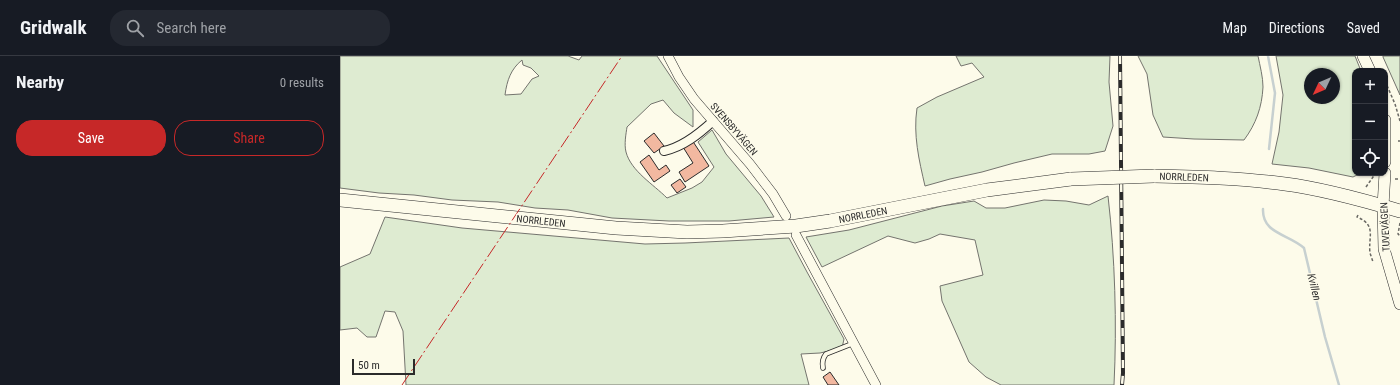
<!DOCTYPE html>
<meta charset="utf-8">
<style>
body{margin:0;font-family:"Roboto Condensed",sans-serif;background:#242831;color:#f1f3f6}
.controls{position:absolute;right:12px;top:12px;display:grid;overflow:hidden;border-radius:8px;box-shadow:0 1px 3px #0004}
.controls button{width:36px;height:36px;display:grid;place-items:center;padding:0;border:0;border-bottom:1px solid #363941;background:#171b24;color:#f1f3f6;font:20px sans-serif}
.compass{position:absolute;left:964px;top:12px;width:36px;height:36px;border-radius:50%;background:#171b24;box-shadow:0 1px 3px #0004;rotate:226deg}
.scale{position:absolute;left:12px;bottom:10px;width:63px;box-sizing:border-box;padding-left:4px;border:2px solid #2b2b2b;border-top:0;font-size:11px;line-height:14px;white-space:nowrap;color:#2b2b2b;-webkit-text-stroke:3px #fdfbea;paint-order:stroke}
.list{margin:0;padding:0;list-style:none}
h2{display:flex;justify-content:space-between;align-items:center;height:52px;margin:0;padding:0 16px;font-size:17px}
h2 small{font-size:13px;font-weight:400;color:#9ea1a6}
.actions{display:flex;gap:8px;padding:12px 16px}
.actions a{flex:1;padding:9px 0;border:1px solid #c62828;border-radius:16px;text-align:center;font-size:14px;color:#c62828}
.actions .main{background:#c62828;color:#fff}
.icon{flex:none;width:22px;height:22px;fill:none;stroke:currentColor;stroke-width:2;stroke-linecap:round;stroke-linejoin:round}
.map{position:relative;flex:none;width:1060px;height:329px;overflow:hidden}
header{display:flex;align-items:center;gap:24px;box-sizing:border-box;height:56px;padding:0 20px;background:#171b24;border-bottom:1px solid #363941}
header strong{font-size:19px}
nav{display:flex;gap:22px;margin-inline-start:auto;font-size:14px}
.search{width:280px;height:36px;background:#242831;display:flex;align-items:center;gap:10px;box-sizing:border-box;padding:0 14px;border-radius:16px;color:#9ea1a6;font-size:15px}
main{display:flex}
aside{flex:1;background:#171b24}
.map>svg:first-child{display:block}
</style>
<header>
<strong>Gridwalk</strong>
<div class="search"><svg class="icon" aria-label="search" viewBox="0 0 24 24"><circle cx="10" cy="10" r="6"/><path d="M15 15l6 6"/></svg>Search here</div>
<nav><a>Map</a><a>Directions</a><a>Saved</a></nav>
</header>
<main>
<aside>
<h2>Nearby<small>0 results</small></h2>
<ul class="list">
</ul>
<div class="actions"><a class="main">Save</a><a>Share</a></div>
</aside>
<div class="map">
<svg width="1060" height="329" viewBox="0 0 1060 329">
<rect width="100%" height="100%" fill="#fdfbea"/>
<path fill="#deebd1" stroke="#74746e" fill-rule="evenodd" d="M0 0H228L239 4 242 0H317L353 54V71L334 57 323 44 311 48 287 71C286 78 284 88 286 96 291 115 313 128 327 142L352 132 362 126 374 111 358 86 372 74 386 98 421 140 434 161 389 165H329L272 162 228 154 195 152 158 146 112 144 74 139 39 137 0 132ZM182 4 183 9 191 12 199 20 192 23 181 38 165 39C167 24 171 13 182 4Z
M616 0H770L769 26 773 70 765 95 749 98H712L674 107 642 116 610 123 585 130C579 104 573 79 577 52L597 41 644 21 632 7 621 10Z
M798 0H918C920 10 923 21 923 31 922 51 916 68 904 84L854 83 823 81 813 59 807 18Z
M936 0H1015L1021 15H1015V117H1021L1013 121 969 112 932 108 939 76 943 39ZM970 18H994V42H970Z
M1043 0H1060V39L1043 1Z
M768 140C775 201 777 268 774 329H661L646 321 629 306 602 245 600 230 643 219 635 184 600 178 589 183 575 187 548 180 482 211 466 181 509 174 602 150 634 145 646 152H665L704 144 726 145 749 149Z
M45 161 122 172 305 188 345 187 449 182 467 216 504 283 502 292 480 297 461 298 469 329H66L63 275 55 256 45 255 36 281H27L17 272 0 274V211L30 198Z"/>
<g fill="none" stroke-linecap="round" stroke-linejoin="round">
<path stroke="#c7d0d0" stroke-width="2.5" d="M928 0 935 37 929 93
M923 153C922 178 949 178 964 192L985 281 999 329"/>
</g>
<path fill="#f2b8a0" stroke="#2b2b2b" d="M314 77 324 90 314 97 304 85Z
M352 84 369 110 345 126 339 116 353 107 343 91Z
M309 99 319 114 326 109 330 115 314 126 300 106Z
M340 123 346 131 337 137 331 129Z
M490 316 499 329H488L483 321Z"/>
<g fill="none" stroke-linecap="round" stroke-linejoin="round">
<g stroke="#2b2b2b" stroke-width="5.5">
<path id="service" d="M483 312C482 307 482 303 486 298L514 287"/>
</g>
<g stroke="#2b2b2b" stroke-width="10">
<path id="minor" d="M324 95C343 91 359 78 373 65"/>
</g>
<g stroke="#2b2b2b" stroke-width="10">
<path id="tertiary" d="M328 0 339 21 354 43 410 108 433 138 446 160
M456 179 536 329"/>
</g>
<g stroke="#2b2b2b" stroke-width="12">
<path id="secondary" d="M1023 0 1030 15
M1045 64V106
M1045 117 1043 150 1044 193 1060 248"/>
</g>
<g stroke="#2b2b2b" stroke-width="14">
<path id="trunk" d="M814 120C858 121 902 122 945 128 984 133 1023 144 1060 155
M0 144 276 172 347 176 383 175 456 170 490 165 647 134 731 123"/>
</g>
<path stroke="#6a6964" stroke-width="1.5" stroke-dasharray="3 2" stroke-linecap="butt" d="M1045 25 1055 48 1060 65
M1058 85H1060
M1055 123H1060
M1026 131 1033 121 1031 120
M1018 159 1017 161C1037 169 1028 181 1030 197 1031 200 1032 203 1033 206
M1060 167 1058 178 1060 180"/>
<use href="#service" stroke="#fdfbea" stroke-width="4"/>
<use href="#minor" stroke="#fdfbea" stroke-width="8"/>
<use href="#tertiary" stroke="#fdfbea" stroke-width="9"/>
<use href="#secondary" stroke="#fdfbea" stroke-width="11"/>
<use href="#trunk" stroke="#fdfbea" stroke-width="13"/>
<g stroke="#2b2b2b" stroke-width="4">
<path id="rail" d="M780 0 783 317 782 329"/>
</g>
<use href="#rail" stroke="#fdfbea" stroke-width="2.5" stroke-dasharray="8" stroke-linecap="butt"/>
<g stroke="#2b2b2b" stroke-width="14" stroke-linecap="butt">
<path id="trunk-bridge" d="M731 123 814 120"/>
</g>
<use href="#trunk-bridge" stroke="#fdfbea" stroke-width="13"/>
<path stroke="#c62828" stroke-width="1" stroke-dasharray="14 3 2 3" stroke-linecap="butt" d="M62 329 282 0"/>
</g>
<g text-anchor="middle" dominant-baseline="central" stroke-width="3" stroke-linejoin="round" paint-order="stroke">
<g font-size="10" fill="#2b2b2b" stroke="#fdfbea">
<text transform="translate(394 73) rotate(49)">SVENSBYVÄGEN</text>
<text transform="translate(844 121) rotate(2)">NORRLEDEN</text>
<text transform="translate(523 159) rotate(-11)">NORRLEDEN</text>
<text transform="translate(201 165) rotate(6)">NORRLEDEN</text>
<text transform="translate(1045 171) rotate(-93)">TUVEVÄGEN</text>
</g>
<g font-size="11" font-style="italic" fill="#2b2b2b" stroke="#fdfbea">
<text transform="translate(974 231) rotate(76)">Kvillen</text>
</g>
</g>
</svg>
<div class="controls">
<button>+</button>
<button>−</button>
<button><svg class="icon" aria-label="locate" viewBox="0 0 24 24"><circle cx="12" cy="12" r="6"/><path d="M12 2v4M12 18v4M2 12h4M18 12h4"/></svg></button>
</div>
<svg class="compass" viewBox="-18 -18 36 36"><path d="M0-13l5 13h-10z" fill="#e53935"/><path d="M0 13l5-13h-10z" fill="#9ea1a6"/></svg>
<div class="scale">50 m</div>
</div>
</main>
